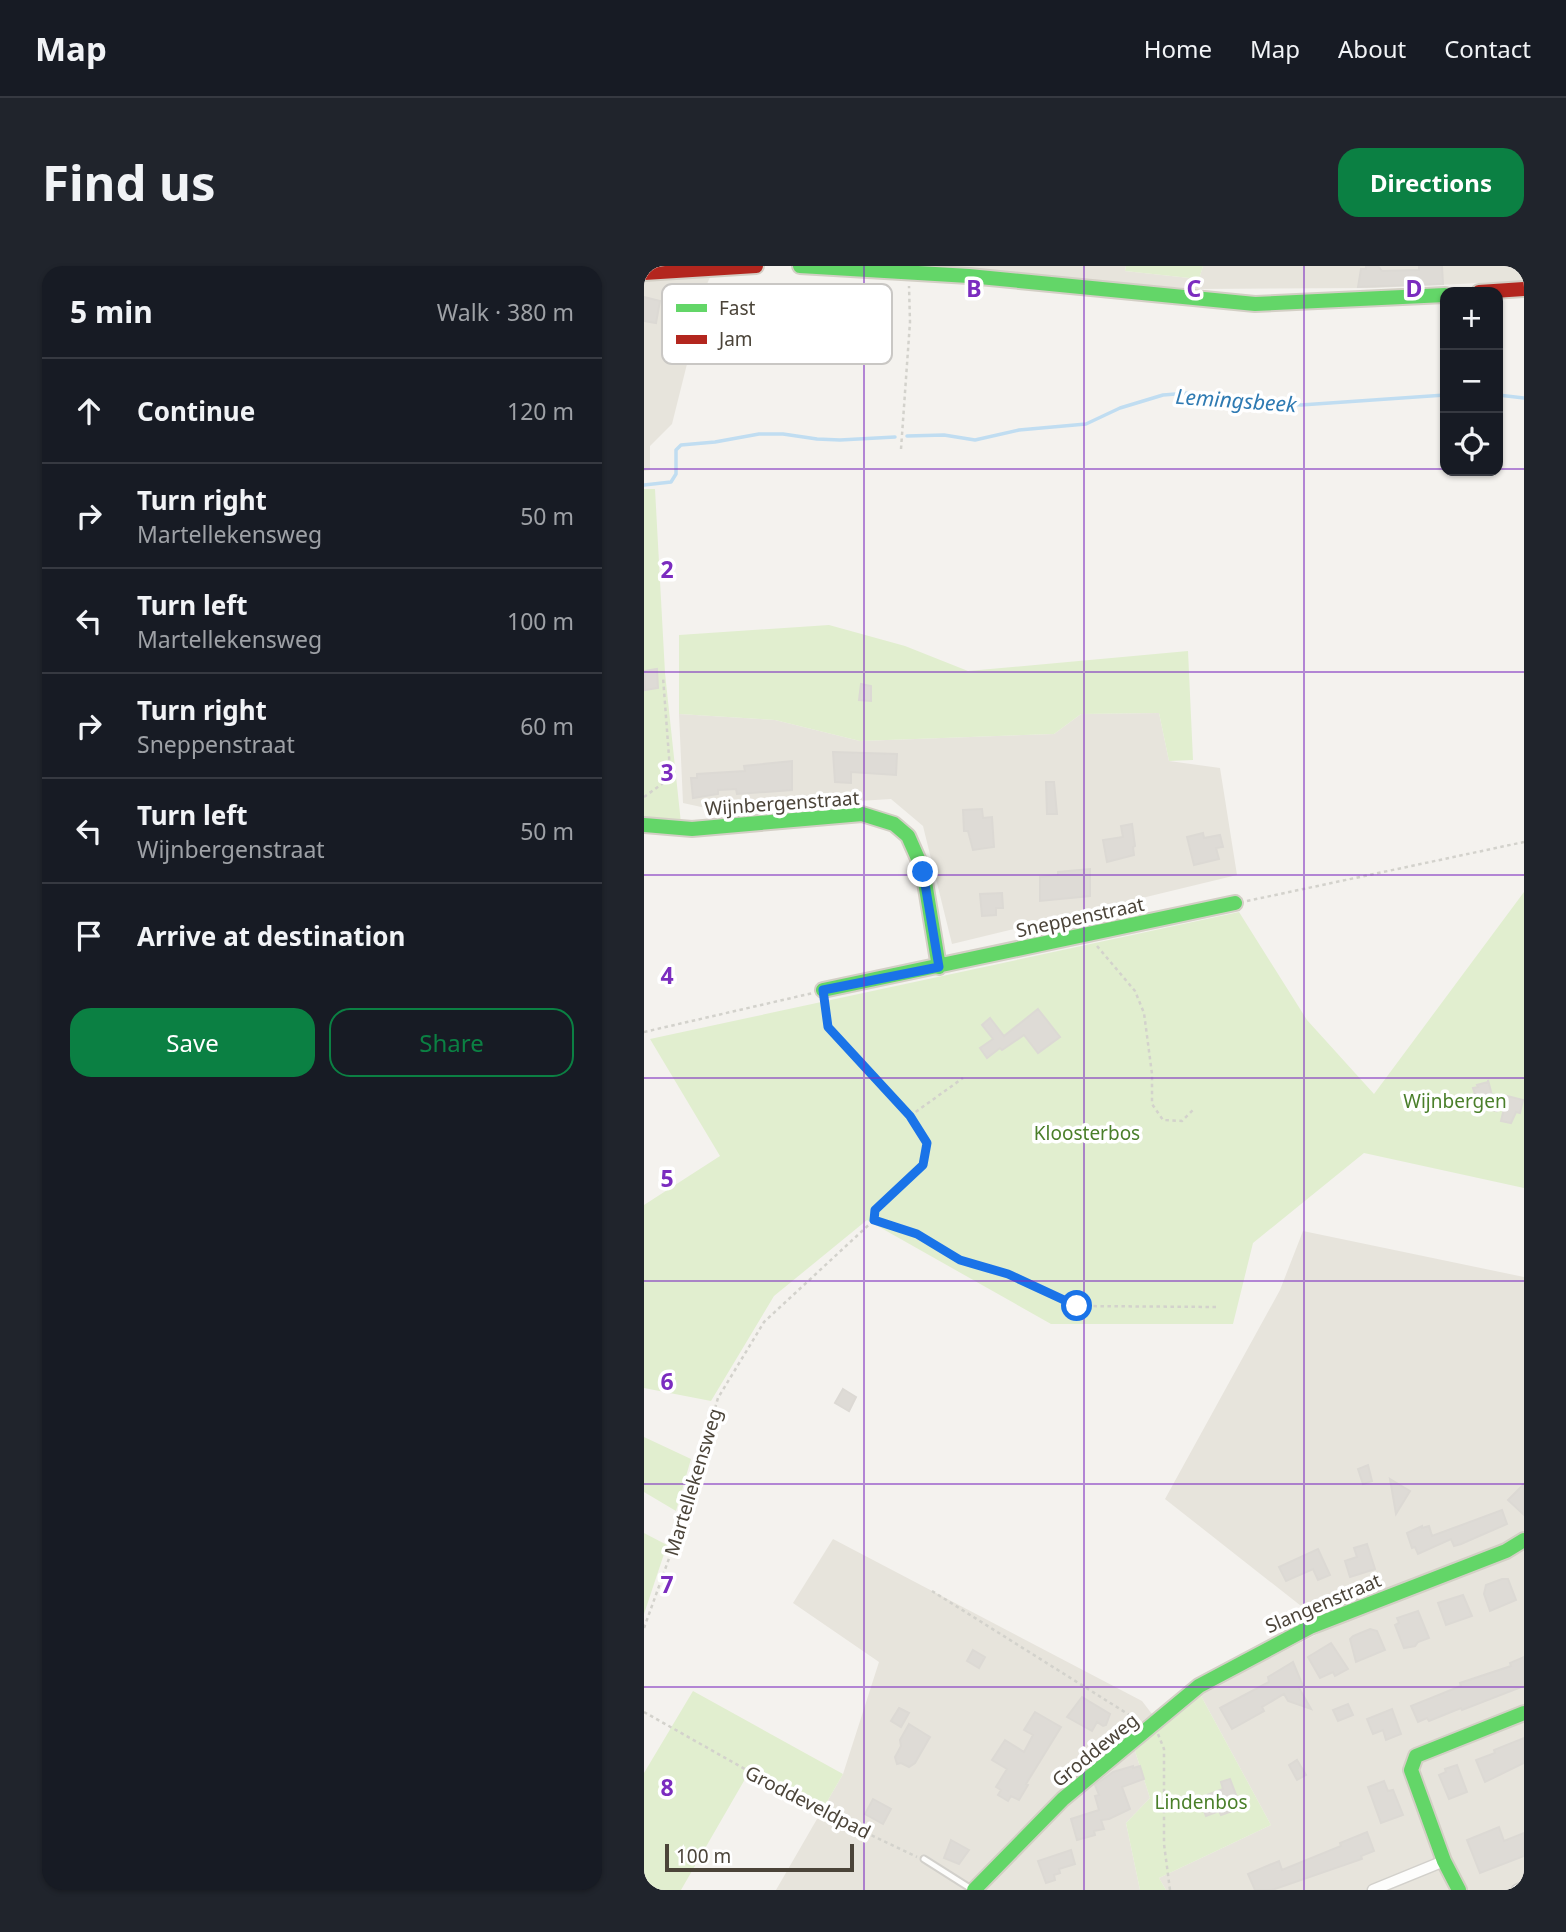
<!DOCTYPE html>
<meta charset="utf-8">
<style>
body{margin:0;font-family:"Noto Sans",sans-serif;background:#20242c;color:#f1f3f6}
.controls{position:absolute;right:21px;top:21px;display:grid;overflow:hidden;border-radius:14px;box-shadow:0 2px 5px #0004}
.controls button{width:63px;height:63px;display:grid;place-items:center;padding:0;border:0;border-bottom:2px solid #363941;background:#171b24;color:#f1f3f6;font:35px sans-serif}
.scale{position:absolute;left:21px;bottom:18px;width:189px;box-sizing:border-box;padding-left:7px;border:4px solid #4b4439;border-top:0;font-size:19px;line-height:24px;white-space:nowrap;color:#4b4439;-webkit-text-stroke:5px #fff;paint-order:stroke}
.stop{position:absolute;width:21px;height:21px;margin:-16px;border:5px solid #1a73e8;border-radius:50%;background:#fff}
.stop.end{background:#1a73e8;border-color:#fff;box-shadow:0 2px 7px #0008}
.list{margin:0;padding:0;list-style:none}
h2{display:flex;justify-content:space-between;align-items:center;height:91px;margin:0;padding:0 28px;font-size:30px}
h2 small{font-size:23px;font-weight:400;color:#9ea1a6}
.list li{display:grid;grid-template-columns:46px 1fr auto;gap:21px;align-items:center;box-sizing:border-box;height:105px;padding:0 28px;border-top:2px solid #363941}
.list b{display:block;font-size:26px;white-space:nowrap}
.list p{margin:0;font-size:23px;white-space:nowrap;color:#9ea1a6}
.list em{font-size:23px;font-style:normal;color:#9ea1a6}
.actions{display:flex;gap:14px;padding:21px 28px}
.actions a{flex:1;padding:16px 0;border:2px solid #0b8043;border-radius:21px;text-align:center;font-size:24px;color:#0b8043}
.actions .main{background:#0b8043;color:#fff}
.icon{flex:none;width:38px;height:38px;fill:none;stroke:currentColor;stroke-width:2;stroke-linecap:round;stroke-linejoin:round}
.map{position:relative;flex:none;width:880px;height:1624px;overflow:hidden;border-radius:21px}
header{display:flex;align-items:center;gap:42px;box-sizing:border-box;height:98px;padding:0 35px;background:#171b24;border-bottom:2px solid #363941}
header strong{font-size:33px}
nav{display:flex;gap:38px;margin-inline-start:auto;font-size:24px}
.intro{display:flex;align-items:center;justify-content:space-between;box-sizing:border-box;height:168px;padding:0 42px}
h1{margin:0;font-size:49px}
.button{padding:18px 32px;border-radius:21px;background:#0b8043;color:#fff;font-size:24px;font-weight:700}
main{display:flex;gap:42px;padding:0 42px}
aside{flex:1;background:#171b24;border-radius:21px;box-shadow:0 2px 5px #0004}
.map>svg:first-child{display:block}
</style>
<header>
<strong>Map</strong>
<nav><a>Home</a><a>Map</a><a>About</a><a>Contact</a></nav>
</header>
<div class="intro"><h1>Find us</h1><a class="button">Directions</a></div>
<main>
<aside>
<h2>5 min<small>Walk · 380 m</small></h2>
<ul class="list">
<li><svg class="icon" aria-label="ahead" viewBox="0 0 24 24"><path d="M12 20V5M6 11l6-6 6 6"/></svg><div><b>Continue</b></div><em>120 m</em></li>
<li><svg class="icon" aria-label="right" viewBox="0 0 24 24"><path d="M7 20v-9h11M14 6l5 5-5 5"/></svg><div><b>Turn right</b><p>Martellekensweg</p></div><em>50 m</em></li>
<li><svg class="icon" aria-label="left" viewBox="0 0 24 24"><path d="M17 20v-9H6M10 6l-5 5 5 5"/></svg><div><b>Turn left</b><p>Martellekensweg</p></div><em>100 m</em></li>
<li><svg class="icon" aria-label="right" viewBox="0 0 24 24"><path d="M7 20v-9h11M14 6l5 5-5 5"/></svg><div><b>Turn right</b><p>Sneppenstraat</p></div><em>60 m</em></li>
<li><svg class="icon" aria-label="left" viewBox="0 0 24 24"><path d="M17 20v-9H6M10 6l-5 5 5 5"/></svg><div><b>Turn left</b><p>Wijnbergenstraat</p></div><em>50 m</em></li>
<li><svg class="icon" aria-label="arrive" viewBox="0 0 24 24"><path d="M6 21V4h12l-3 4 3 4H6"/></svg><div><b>Arrive at destination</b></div></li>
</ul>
<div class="actions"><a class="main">Save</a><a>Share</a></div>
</aside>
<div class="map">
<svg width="880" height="1624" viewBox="0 0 880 1624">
<rect width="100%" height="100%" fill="#f4f2ee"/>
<path fill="#e7e4dc" d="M0 0H71L63 18 28 158 6 180V204L0 205Z
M275 0H482L481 5 555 13 559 0H880V15L730 22 551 23Z
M515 447 525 495 576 502 593 609 308 678 279 560 247 533 71 544 39 537 35 448 131 454 216 475 410 468 437 448Z
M659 965 880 1011V1624H522L515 1612 627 1559 556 1428 685 1362 521 1233 636 1024Z
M189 1273 498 1435 508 1448 480 1468 491 1485 506 1532 482 1557 496 1624H132L199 1508 235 1396 149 1337Z"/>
<path fill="#e1eecf" d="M482 0H559L555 13 481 5Z
M0 223H11L21 407 37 557 0 553Z
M185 359 261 380 324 405 544 385 549 494 525 495 515 447 437 448 410 468 216 475 131 454 35 448V369Z
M880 626V922L720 887 609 977 589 1058H407L223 954 130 1030 67 1135 0 1122V939L76 890 6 773 595 646 663 754 730 828Z
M0 1171 47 1193 32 1245 0 1226Z
M0 1267 23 1279 0 1348Z
M49 1425 199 1508 180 1541 108 1501 37 1624H0V1507Z
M556 1428 627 1559 515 1612 522 1624H496L482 1557 506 1532 491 1485Z"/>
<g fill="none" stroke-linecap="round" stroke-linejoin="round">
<path stroke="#c0ddf1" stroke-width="3.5" d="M854 129 880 132
M263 170 300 169 331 174 375 164 442 158 476 142 519 129 545 127 657 139 801 129
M0 219 27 216 32 208V184L37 179 71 176 115 168H139L173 173 196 174 251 171"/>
</g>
<path fill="#dedbd6" stroke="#dcd9d4" stroke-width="2" d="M722 0H734L738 5 775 4V0H798L799 18 714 21 717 3H722Z
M0 31 16 35 12 57 0 55Z
M13 403 14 422 1 424 0 405Z
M217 418 227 420V435L215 434Z
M189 486 253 488 252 509 207 506V517L191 516Z
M148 495V524L93 528 92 523 74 524V528L49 532 47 512H53V508L101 505 100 500Z
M402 516H410L413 548H403Z
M338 543 339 552 348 551 350 581 329 584 324 565H320L319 544Z
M488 558 491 580 489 581 490 589 463 596 459 574 479 571 477 560Z
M559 567 560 572 576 569 579 581 572 582 575 593 550 599 543 571Z
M446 603V630L396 635V611L414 609V606Z
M358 627 359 642H352V649L338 650 336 628Z
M394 743 416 771 394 787 380 769 358 784 356 782 343 792 336 782 349 773 338 759 346 752 360 770Z
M844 814 852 845 838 841 840 830 832 832 829 822 834 821 833 819 844 816Z
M863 830 879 834 876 847 872 846 867 857 857 855Z
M199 1123 212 1131 205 1145 191 1137Z
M724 1199 728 1215 719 1218 714 1203Z
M746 1213 766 1225 752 1248Z
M880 1218V1249L864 1234Z
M858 1244 863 1258 817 1278 810 1280 807 1273 774 1288 771 1281 768 1282 763 1267 778 1260V1262L785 1260 788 1270Z
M723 1278 731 1303 706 1311 701 1295 713 1291 710 1282Z
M674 1283 686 1309 674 1314 669 1303 642 1315 635 1301Z
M858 1313H864L872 1334 846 1345 840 1328 842 1319Z
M819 1329 828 1350 802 1359 794 1337Z
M774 1345 785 1372 774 1376 771 1380 760 1382 751 1359 755 1357 753 1352Z
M726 1363 733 1365 741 1384 712 1396 706 1373 709 1370Z
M687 1377 704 1403 691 1410 689 1406 676 1412 664 1391Z
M329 1384 341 1391 335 1402 323 1395Z
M880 1391V1420L818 1444 817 1442 785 1455 783 1452 774 1456 767 1440 817 1420 816 1417 867 1400 866 1397Z
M649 1396 659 1420 655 1422 667 1443 644 1435 640 1428 618 1441 620 1445 588 1463 576 1442 625 1416 624 1411Z
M438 1431 466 1448 462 1459 459 1460 453 1456 448 1465 423 1451Z
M704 1438 709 1449 694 1455 689 1444Z
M255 1442 265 1447 257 1461 247 1455Z
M748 1443 757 1468 742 1474 739 1464 729 1468 723 1453Z
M391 1446 417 1461 382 1518 384 1519 375 1534 367 1530 364 1535 354 1529 357 1524 352 1521 363 1503 348 1494 361 1474 380 1486 389 1469 380 1464Z
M265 1458 286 1471 271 1497 265 1501 257 1497 253 1498 251 1491 257 1480 256 1474Z
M880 1472V1497L841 1516 832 1494 851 1487 850 1484Z
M653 1494 662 1509 653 1514 645 1499Z
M813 1499 823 1526 805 1533 795 1509 802 1506 801 1503Z
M489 1500V1502L496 1500 500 1513 478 1521 486 1543 465 1553 457 1554 460 1563 450 1565 451 1569 433 1574 427 1553 455 1544 451 1530 455 1529 451 1519 469 1506Z
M586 1513 597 1542 577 1549 575 1545 562 1550 555 1532 579 1523 577 1516Z
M740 1515 744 1525 749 1524 759 1549 737 1557 724 1521Z
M229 1533 247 1543 239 1558 221 1548Z
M855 1561 860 1575 880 1567V1590L836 1607 823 1574Z
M723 1566 730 1585 717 1590 718 1593 628 1624H611L604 1608 635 1595 638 1604 697 1580 696 1577Z
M307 1574 325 1584 315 1598 300 1592Z
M427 1584 431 1598 415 1603 416 1607 410 1609 411 1614 402 1617 394 1595Z"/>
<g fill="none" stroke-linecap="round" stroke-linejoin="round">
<g stroke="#d2d0cb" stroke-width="9">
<path id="lane" d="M280 1593 329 1624"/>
</g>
<g stroke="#d2d0cb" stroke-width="13">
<path id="street" d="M729 1624 800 1595
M873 1624 880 1621"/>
</g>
<g stroke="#d3cfc5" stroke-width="18">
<path id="fast" d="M156 0 325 10 611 38 801 29
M0 559 48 563 218 548 250 558 264 570 279 604 295 701
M179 724 591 637
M330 1624 419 1533 555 1420 666 1361 862 1285 880 1274
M815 1624 800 1595 767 1504 772 1490 880 1447"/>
</g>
<g stroke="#d3cfc5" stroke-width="18">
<path id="jam" d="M0 7 112 0
M835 26 880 23"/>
</g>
<path stroke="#d3d2cc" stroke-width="2.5" stroke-dasharray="3.5 3.5" stroke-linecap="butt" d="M257 183 266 56 265 20
M0 531 22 515 26 504 19 411
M603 635 880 576
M453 680 491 725 500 747 508 808V838L519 854 538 855 549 844
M0 766 169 727
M266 850 319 812
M230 954 273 968 316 994 364 1008 433 1040 573 1041
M288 1325 495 1455
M0 1362 37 1259 74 1132 120 1056 230 954 231 944 280 899 283 877 266 850 184 761 180 738
M0 1446 168 1541 273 1591
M514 1468 520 1483V1578L526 1624"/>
<use href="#lane" stroke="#fdfdfc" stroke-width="5"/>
<use href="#street" stroke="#fdfdfc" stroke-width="10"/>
<use href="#fast" stroke="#63d668" stroke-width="14"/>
<use href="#jam" stroke="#b3261e" stroke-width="14"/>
</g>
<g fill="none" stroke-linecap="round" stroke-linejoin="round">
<path stroke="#1a73e8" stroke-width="9" d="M279 606 295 701 179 724 184 761 266 850 283 877 279 899 231 944 230 954 273 968 316 994 364 1008 433 1040"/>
</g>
<path fill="none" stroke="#7b2cbf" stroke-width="2" stroke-opacity="0.55" d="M220 0V1624M440 0V1624M660 0V1624M0 203H801M854 203H880M0 406H880M0 609H880M0 812H880M0 1015H880M0 1218H880M0 1421H880"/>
<g text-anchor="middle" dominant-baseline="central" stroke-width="7" stroke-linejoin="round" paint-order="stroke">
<g font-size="19" fill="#4b4439" stroke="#fff">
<text transform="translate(138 537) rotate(-4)">Wijnbergenstraat</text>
<text transform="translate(436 651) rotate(-12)">Sneppenstraat</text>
<text transform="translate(49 1216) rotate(-73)">Martellekensweg</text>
<text transform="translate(679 1337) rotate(-23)">Slangenstraat</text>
<text transform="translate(451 1484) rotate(-39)">Groddeweg</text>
<text transform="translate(164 1536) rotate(27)">Groddeveldpad</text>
</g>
<g font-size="19" fill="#4a7f2a" stroke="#fff">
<text x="811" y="835">Wijnbergen</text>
<text x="443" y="867">Kloosterbos</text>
<text x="557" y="1536">Lindenbos</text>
</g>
<g font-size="21" font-style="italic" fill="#2e7ab2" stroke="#fff">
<text transform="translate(592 134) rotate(4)">Lemingsbeek</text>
</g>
</g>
<rect x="18" y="18" width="230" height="80" rx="10" fill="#fff" stroke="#c9c7c4" stroke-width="2"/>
<rect x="32" y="38" width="31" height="8" fill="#63d668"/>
<rect x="32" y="69" width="31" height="9" fill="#b3261e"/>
<g font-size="19" fill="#4b4439">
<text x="75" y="49">Fast</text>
<text x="75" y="80">Jam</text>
</g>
<g font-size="23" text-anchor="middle" font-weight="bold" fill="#7b2cbf" stroke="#fff" stroke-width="7" stroke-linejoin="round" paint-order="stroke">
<text x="330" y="31">B</text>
<text x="550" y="31">C</text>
<text x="770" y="31">D</text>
<text x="23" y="312">2</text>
<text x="23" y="515">3</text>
<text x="23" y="718">4</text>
<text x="23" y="921">5</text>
<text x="23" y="1124">6</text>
<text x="23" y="1327">7</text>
<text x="23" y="1530">8</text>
</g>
</svg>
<div class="controls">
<button>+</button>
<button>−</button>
<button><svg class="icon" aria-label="locate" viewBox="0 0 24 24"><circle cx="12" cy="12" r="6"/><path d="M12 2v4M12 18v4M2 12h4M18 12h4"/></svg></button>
</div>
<div class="scale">100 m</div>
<div class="stop" style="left:433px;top:1040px"></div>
<div class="stop end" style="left:279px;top:606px"></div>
</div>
</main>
